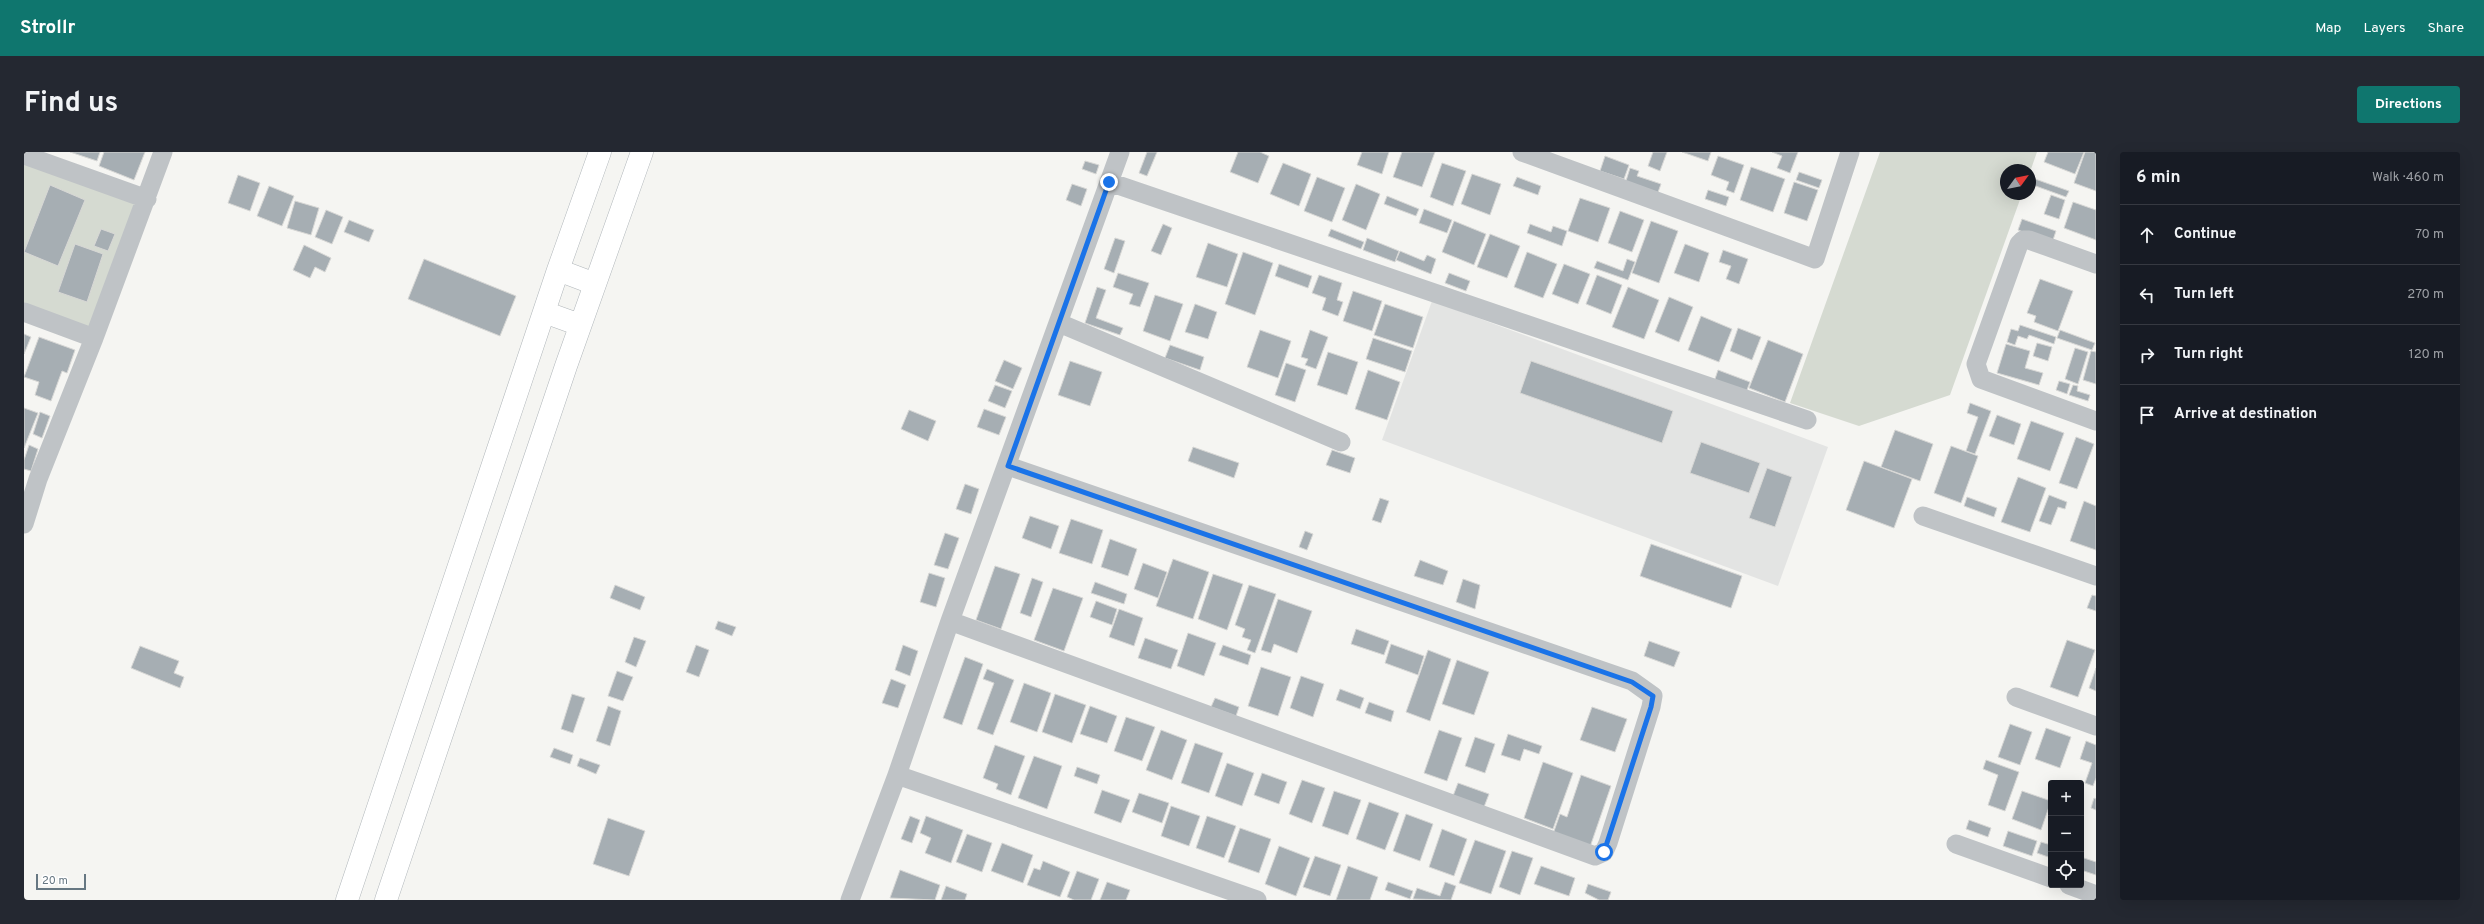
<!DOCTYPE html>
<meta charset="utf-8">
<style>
body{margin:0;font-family:Overpass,sans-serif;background:#242831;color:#f1f3f6}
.controls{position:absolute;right:12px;bottom:12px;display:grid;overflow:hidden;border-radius:4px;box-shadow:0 4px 16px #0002}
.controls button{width:36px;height:36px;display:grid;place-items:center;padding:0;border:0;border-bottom:1px solid #363941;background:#171b24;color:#f1f3f6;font:20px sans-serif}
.compass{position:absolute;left:1976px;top:12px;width:36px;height:36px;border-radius:50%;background:#171b24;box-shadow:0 4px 16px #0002;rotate:57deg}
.scale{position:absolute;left:12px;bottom:10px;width:50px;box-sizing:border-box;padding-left:4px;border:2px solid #667782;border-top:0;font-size:11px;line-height:14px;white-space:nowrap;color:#667782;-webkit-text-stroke:3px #fff;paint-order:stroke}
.stop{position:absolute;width:12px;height:12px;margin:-9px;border:3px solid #1a73e8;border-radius:50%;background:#fff}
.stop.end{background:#1a73e8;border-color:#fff;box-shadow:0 1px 4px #0008}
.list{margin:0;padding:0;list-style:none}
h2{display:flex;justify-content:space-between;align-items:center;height:52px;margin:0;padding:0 16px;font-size:17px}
h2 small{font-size:13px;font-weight:400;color:#9ea1a6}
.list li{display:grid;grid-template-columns:26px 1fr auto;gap:12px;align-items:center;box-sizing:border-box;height:60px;padding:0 16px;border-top:1px solid #363941}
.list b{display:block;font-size:15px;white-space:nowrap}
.list em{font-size:13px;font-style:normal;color:#9ea1a6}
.icon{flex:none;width:22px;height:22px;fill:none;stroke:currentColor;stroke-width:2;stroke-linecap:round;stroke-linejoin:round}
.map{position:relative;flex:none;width:2072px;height:748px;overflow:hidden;border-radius:4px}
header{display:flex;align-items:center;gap:24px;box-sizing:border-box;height:56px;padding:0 20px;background:#0f766e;color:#fff}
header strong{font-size:19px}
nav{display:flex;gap:22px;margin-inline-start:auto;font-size:14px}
.intro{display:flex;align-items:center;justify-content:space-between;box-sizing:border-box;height:96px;padding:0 24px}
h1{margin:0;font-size:28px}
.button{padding:10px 18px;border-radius:4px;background:#0f766e;color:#fff;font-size:14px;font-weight:700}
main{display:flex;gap:24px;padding:0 24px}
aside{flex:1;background:#171b24;border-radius:4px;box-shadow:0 4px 16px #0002}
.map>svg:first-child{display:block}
</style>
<header>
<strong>Strollr</strong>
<nav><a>Map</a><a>Layers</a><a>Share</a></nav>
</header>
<div class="intro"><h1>Find us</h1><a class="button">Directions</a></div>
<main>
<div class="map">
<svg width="2072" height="748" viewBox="0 0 2072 748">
<rect width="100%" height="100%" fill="#f5f5f2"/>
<path fill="#e3e4e3" d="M1408 149 1804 295 1754 434 1358 288Z"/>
<path fill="#d5dad1" d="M1856 0H2013L2006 20 1982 18V42H1998L1926 243 1835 274 1766 251Z
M0 3 123 47 70 186 0 160Z"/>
<path fill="#a6aeb3" stroke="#d7d7d5" d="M46 0H76L73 9Z
M80 0H121L110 28 75 14Z
M1123 0H1133L1123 24 1115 21Z
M1214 0H1236L1245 4 1234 31 1206 20Z
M1338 0H1365L1358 22 1333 13Z
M1378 0H1411L1398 35 1369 25Z
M1629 0H1643L1636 19 1624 14Z
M1658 0H1687L1684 9Z
M1748 0H1774L1766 21 1753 16 1758 4Z
M2024 0H2060L2051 22 2020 10Z
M2061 0H2072V39L2050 31Z
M1581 4 1605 13 1600 27 1576 19Z
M1694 4 1720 13 1710 41 1702 38 1705 30 1687 23Z
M1061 9 1075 13 1072 22 1058 17Z
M1259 11 1287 22 1275 54 1246 42Z
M1418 11 1442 19 1429 54 1406 45Z
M1727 15 1761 27 1749 60 1716 48Z
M1606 16 1615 19 1613 24 1637 32 1633 43 1601 32Z
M1775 20 1798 28 1795 36 1772 28Z
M1448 22 1477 32 1466 63 1437 52Z
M214 23 236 31 226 59 204 51Z
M1293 25 1321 36 1308 70 1280 59Z
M1493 25 1517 34 1514 43 1489 34Z
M2011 27 2045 39 2042 45 2009 33Z
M1770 30 1794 38 1783 69 1760 61Z
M1048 32 1063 37 1057 54 1042 48Z
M1332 32 1356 42 1342 78 1318 68Z
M26 33 61 48 34 114 0 100Z
M245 34 270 44 258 74 233 64Z
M1684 38 1705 45 1702 54 1681 47Z
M2027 43 2041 48 2035 67 2020 62Z
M1363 44 1395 57 1392 64 1360 52Z
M1556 46 1586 56 1574 90 1544 79Z
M271 49 295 56 287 83 263 76Z
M2049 50 2072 58V88L2040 76Z
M1400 57 1428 68 1423 81 1395 71Z
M302 58 319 65 308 92 291 85Z
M1596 59 1620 68 1608 100 1584 91Z
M1998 67 2032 79 2028 91 1994 78Z
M325 68 350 78 345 90 320 80Z
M1430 69 1462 82 1450 113 1418 100Z
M1627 69 1654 79 1635 131 1608 121Z
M1139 72 1148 76 1137 103 1127 99Z
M1506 72 1527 80 1529 74 1543 79 1538 94 1503 81Z
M77 77 91 82 84 99 70 94Z
M1307 77 1340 90 1337 97 1304 84Z
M1466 82 1496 94 1483 126 1453 115Z
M1091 86 1101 89 1090 121 1080 117Z
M1343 86 1375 99 1371 110 1339 98Z
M1184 91 1214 102 1203 135 1172 125Z
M51 92 79 102 63 150 34 140Z
M1661 92 1685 101 1675 130 1650 121Z
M280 93 307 106 301 120 291 115 286 126 269 118Z
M1699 98 1724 107 1715 132 1702 127 1707 114 1695 110Z
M1376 99 1400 109 1403 103 1412 107 1407 122 1372 108Z
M1219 100 1249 111 1231 163 1201 152Z
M1503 100 1533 112 1519 146 1490 135Z
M400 107 492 144 476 184 384 147Z
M1603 107 1611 110 1604 128 1570 116 1573 109 1599 119Z
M1255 112 1288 124 1284 136 1251 124Z
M1540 112 1566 122 1554 152 1528 142Z
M1094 121 1125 131 1116 155 1105 152 1109 142 1089 135Z
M1425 121 1446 129 1442 139 1421 131Z
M1295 123 1318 131 1313 148 1319 150 1314 164 1298 158 1302 146 1288 141Z
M1573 123 1598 133 1587 162 1562 152Z
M2016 127 2049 139 2034 179 2010 170 2012 164 2003 161Z
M1073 135 1082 138 1072 166 1099 176 1096 183 1061 171Z
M1604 135 1635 148 1620 187 1588 175Z
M1329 139 1358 149 1348 179 1319 169Z
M1131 143 1159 152 1146 189 1119 179Z
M1645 145 1669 155 1655 190 1631 180Z
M1171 152 1193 160 1184 187 1161 180Z
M1361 152 1399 165 1389 196 1350 183Z
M1677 164 1708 177 1695 210 1664 198Z
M1996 173 2032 185 2030 192 2005 183 2003 187 1994 184 1991 193 1983 190 1987 177 1994 179Z
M1714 176 1737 185 1728 208 1706 199Z
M1236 178 1267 189 1254 226 1223 215Z
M1286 178 1304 185 1292 217 1281 213 1284 207 1277 205Z
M2036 178 2071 191 2068 198 2033 186Z
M0 182 7 185 0 202Z
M15 185 51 198 43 221 38 219 27 249 11 243 15 230 0 225Z
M1349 186 1388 199 1381 220 1342 207Z
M1744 188 1779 202 1761 250 1725 236Z
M2013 191 2028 195 2024 209 2009 204Z
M1982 192 2006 199 2001 216 2019 221 2015 233 1973 221Z
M1146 193 1180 205 1176 218 1141 206Z
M2051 196 2064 200 2054 232 2041 227Z
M2067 199 2072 200V232L2059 228Z
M1304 200 1334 210 1323 243 1293 233Z
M980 208 998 216 989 237 971 229Z
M1046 209 1078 220 1066 254 1034 243Z
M1507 209 1649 259 1638 291 1496 241Z
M1262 211 1282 218 1271 250 1251 243Z
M1344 218 1376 230 1363 268 1331 257Z
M1694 218 1726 230 1721 243 1690 230Z
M2035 229 2046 232 2043 242 2032 238Z
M971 233 988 239 981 256 964 249Z
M2049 233 2054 234 2053 239 2066 243 2064 249 2045 243Z
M1946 251 1967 259 1951 302 1942 299 1954 265 1943 261Z
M0 256 14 261 0 296Z
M960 257 982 265 975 283 953 275Z
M885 258 912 269 904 289 877 277Z
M16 260 26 264 18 286 9 282Z
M1973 263 1997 272 1990 293 1965 284Z
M2007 269 2040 281 2026 319 1993 307Z
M1871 278 1909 292 1896 329 1857 315Z
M2052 285 2070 292 2053 337 2035 331Z
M1677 290 1736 311 1725 341 1666 321Z
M5 293 14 297 7 319 0 317V308Z
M1927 294 1954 304 1937 351 1910 341Z
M1169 295 1215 311 1210 326 1164 309Z
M1308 298 1331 306 1326 321 1302 313Z
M1840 309 1888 327 1870 376 1822 358Z
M1743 316 1768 325 1751 375 1725 366Z
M1994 325 2022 336 2006 380 1977 370Z
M941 332 955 337 947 362 932 357Z
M2025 343 2043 350 2041 357 2034 355 2027 373 2015 369Z
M1943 345 1973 356 1970 365 1940 354Z
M1356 346 1365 349 1357 371 1348 368Z
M2060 349 2072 354V398L2046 389Z
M1006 364 1035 374 1027 397 998 386Z
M1047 367 1079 378 1068 412 1035 401Z
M1281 379 1289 382 1283 398 1275 395Z
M921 381 935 386 924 417 910 413Z
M1086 387 1113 397 1104 424 1077 415Z
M1627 392 1718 424 1707 456 1616 424Z
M1149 407 1185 420 1169 467 1132 454Z
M1396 408 1424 419 1419 433 1390 424Z
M1119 411 1143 420 1134 446 1110 437Z
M971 414 996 422 977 477 952 468Z
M905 421 921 426 912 455 896 450Z
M1189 422 1219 432 1203 478 1174 467Z
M1008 426 1019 430 1007 465 996 461Z
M1439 427 1456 433 1451 457 1432 450Z
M1071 430 1103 442 1100 452 1067 441Z
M591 433 621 445 616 458 586 446Z
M1225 433 1252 442 1231 501 1223 498 1227 488 1218 485 1221 477 1211 473Z
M1029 436 1059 446 1040 499 1010 488Z
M2068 443 2072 444V459L2063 456Z
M1254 447 1288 459 1273 501 1250 492 1247 501 1237 498Z
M1072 449 1093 457 1088 473 1066 465Z
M1095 457 1119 466 1110 494 1085 485Z
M694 469 712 475 708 484 691 477Z
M1332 477 1365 489 1360 503 1327 492Z
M1164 481 1192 491 1180 524 1153 514Z
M610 485 622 489 612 515 601 510Z
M1121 486 1154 498 1147 517 1114 506Z
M2043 488 2071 498 2054 545 2026 535Z
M1625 489 1656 500 1650 515 1620 504Z
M1367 492 1400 504 1394 523 1361 511Z
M672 493 685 498 675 525 662 520Z
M879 493 894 499 886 524 871 518Z
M1199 493 1227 503 1224 513 1195 503Z
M116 494 155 509 150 521 160 525 156 536 107 516Z
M1404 498 1427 507 1406 569 1382 560Z
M941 505 959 512 938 573 919 566Z
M1433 508 1465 520 1450 563 1418 552Z
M1237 515 1267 525 1254 564 1224 554Z
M2072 516V539L2065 536Z
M963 517 990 528 969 583 953 577 970 531 959 527Z
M593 519 609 525 599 549 584 544Z
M1277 524 1300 532 1289 565 1266 556Z
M867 527 882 533 874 556 858 551Z
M1000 531 1027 541 1013 580 986 570Z
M1316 537 1340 546 1336 557 1312 548Z
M548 542 561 546 549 581 537 577Z
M1031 542 1062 553 1048 591 1018 580Z
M1191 546 1215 555 1212 564 1187 555Z
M1345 550 1370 559 1367 570 1341 561Z
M584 554 597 559 586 594 572 589Z
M1066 554 1093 564 1083 591 1056 582Z
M1568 555 1603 567 1591 600 1556 588Z
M1102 565 1131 575 1118 609 1090 599Z
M1986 572 2008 580 1996 613 1974 605Z
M2022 576 2047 585 2036 616 2011 607Z
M1137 578 1163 588 1148 628 1122 618Z
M1415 578 1438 586 1423 629 1400 621Z
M1484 582 1518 594 1515 602 1500 597 1496 609 1477 603Z
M1451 585 1471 592 1461 621 1441 614Z
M2062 589 2072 593V626L2069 634 2061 631 2068 611 2056 607Z
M1171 591 1199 601 1185 641 1157 631Z
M971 593 1001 604 987 643 972 637 974 632 959 626Z
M530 596 549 603 546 612 526 605Z
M1010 604 1038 614 1023 657 994 646Z
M556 606 576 613 572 622 553 614Z
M1962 608 1995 620 1981 659 1964 653 1974 623 1959 617Z
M1519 610 1549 621 1529 677 1500 666Z
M1203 611 1230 621 1218 654 1191 644Z
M1053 615 1076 623 1073 632 1050 624Z
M1238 621 1263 630 1255 652 1230 643Z
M1557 623 1587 634 1566 695 1529 682 1536 662 1543 665Z
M1278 628 1301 636 1288 671 1265 662Z
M1434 631 1465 642 1460 655 1429 644Z
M1078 638 1106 648 1097 671 1070 661Z
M1310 639 1337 648 1324 683 1298 674Z
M1998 639 2027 649 2017 678 1988 667Z
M1115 641 1145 651 1138 671 1108 660Z
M2070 646 2072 647V658L2067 656Z
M1345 650 1375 661 1361 698 1332 687Z
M1147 654 1176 664 1165 694 1137 684Z
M1382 662 1409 672 1396 709 1369 699Z
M886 664 896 668 888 691 877 687Z
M902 664 939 678 927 711 901 701 907 686 896 681Z
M1183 664 1212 674 1200 706 1172 696Z
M584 666 621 679 605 724 569 712Z
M1945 668 1967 676 1964 685 1942 677Z
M1216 676 1247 687 1235 721 1204 710Z
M1418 677 1443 687 1430 724 1405 715Z
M1984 679 2013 689 2008 704 1979 694Z
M943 682 968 691 958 720 932 710Z
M1451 688 1482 699 1467 742 1435 731Z
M2017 690 2027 693V706L2013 701Z
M978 691 1009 703 999 731 967 719Z
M1255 694 1286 706 1272 744 1241 732Z
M1488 699 1509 706 1496 743 1475 735Z
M1291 704 1317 713 1306 744 1279 735Z
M2057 705 2072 710V723L2057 718Z
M1019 709 1046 720 1036 745 1003 733 1010 716 1016 718Z
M1324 714 1354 725 1346 748H1312Z
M1517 714 1551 726 1545 744 1510 732Z
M876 718 916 733 911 748 866 746Z
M1053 719 1075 727 1067 748H1050L1043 745Z
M1083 730 1106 738 1102 748H1076Z
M1364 730 1389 739 1386 747 1361 738Z
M1421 730 1432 734 1427 748 1389 747 1393 736 1416 744Z
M1564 732 1587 740 1584 748H1575L1561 741Z
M922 734 943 742 941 748H917Z"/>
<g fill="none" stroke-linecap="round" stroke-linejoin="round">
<g stroke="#b1b7bb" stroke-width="23">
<path id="secondary" d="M534 118 571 132
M520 160 556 173
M323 748 534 118 576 0
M362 748 542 214 618 0"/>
</g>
<path stroke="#bfc3c6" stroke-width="19" d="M1498 0 1791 107 1826 0
M0 3 123 47
M1085 30 1783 268
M2072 112 2005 88H1999L1995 92 1952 212 1957 227 2072 269
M0 160 70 186
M1035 171 1317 290
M1899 364 2072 424
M0 372 14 327 70 186 139 0
M926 469 1571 704 1580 700 1584 691 1627 555 1629 544 1608 529 984 314
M1992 545 2072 574
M873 623 1233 748
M1932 692 2027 726
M2045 733 2072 743
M826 748 873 623 926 469 1096 0"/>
<use href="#secondary" stroke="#fff" stroke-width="22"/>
</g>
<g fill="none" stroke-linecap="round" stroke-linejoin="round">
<path stroke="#1a73e8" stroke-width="5" d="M1085 30 984 314 1608 530 1629 544 1627 555 1580 700"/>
</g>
</svg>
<div class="controls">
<button>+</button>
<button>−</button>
<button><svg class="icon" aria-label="locate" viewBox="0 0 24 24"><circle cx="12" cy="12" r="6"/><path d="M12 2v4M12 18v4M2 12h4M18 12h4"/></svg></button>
</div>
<svg class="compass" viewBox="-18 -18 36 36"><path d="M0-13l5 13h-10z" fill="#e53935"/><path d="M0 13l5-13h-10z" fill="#9ea1a6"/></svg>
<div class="scale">20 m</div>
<div class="stop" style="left:1580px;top:700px"></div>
<div class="stop end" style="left:1085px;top:30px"></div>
</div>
<aside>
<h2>6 min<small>Walk · 460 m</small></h2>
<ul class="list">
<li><svg class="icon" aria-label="ahead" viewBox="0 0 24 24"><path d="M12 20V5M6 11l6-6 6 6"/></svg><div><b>Continue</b></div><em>70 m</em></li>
<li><svg class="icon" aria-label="left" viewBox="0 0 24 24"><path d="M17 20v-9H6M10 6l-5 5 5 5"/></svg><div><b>Turn left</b></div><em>270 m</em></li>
<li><svg class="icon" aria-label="right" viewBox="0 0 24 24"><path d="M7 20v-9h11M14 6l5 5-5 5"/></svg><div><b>Turn right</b></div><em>120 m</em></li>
<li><svg class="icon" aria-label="arrive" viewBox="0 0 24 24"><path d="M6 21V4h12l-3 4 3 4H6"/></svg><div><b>Arrive at destination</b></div></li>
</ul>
</aside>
</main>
